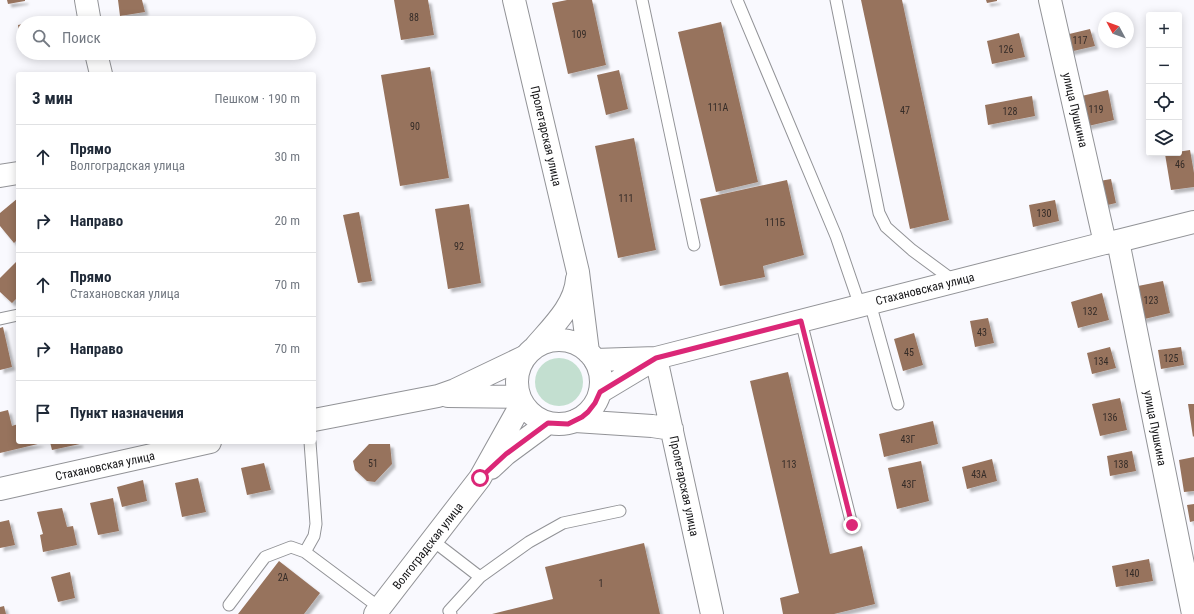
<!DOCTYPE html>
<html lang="ru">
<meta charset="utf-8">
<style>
body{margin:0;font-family:"Roboto Condensed",sans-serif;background:#f2f2f3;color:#1f2937}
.controls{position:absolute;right:12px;top:12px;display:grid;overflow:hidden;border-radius:4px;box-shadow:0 2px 10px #0003}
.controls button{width:36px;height:36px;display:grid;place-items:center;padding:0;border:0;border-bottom:1px solid #e0e1e3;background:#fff;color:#1f2937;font:20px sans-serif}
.compass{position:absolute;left:1098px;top:12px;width:36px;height:36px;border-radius:50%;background:#fff;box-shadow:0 2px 10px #0003;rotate:311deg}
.stop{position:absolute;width:12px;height:12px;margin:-9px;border:3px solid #db2777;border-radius:50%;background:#fff}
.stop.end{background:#db2777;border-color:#fff;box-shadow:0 1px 4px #0008}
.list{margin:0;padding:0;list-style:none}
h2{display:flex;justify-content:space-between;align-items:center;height:52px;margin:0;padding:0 16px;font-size:17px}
h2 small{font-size:13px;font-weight:400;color:#747a83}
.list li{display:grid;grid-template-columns:26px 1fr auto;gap:12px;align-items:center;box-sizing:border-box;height:64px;padding:0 16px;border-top:1px solid #e0e1e3}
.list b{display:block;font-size:15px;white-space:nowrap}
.list p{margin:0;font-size:13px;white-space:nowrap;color:#747a83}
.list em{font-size:13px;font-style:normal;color:#747a83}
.icon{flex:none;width:22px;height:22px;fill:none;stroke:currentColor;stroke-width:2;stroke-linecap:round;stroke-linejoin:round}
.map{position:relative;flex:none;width:1194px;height:614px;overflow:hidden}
.search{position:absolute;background:#fff;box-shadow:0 2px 10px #0003;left:16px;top:16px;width:300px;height:44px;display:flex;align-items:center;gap:10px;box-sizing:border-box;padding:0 14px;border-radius:22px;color:#747a83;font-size:15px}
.panel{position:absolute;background:#fff;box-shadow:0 2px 10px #0003;left:16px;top:72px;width:300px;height:372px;border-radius:4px}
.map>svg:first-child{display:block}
</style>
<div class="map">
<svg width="1194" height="614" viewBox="0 0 1194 614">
<defs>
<filter id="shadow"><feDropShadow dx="3.5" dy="3.5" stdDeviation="1" flood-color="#0004"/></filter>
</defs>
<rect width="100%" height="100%" fill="#f9f9fe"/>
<path fill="#c3dfd0" d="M535 382a24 24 0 1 1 48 0a24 24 0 1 1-48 0Z"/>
<path fill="#97735d" filter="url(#shadow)" d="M7 0H25V1L8 4Z
M118 0H142L145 12 120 16Z
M394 0H428L434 35 401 40Z
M567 0H592L606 65 568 74 552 3Z
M861 0H902L949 220 910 229Z
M986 0H997V1L987 3Z
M170 16 171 23H135V21Z
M721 22 758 182 716 192 678 32Z
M23 24V50H22L18 25Z
M1090 29 1095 46 1069 52 1065 35Z
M1019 33 1025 57 992 64 987 41Z
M430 67 449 178 400 186 381 75Z
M619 70 628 109 606 115 597 75Z
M1108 90 1114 120 1084 127 1077 97Z
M1032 96 1035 116 988 125 985 105Z
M634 138 656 250 618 258 595 146Z
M1190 150 1194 173V187L1171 190 1165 154Z
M1111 179 1116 203 1099 207 1094 182Z
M787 180 804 255 763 266 765 277 720 286 700 199Z
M18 198V239L14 243 0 226V213Z
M1055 200 1059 221 1033 227 1029 205Z
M469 204 481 283 448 289 435 209Z
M359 212 372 281 358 283 343 215Z
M18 260V297L12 303 0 292V278Z
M1163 281 1170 313 1140 320 1133 287Z
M1102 293 1109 320 1078 328 1071 302Z
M988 318 994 343 975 347 970 321Z
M3 327 12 367 0 370V328Z
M914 333 923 365 903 371 894 339Z
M1110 347 1116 368 1092 374 1087 353Z
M1181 347 1184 365 1161 369 1158 350Z
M788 372 830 554 862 546 875 604 834 614H783L780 598 799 593 750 381Z
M1120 398 1127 430 1100 436 1092 404Z
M1188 404H1194V436L1193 437Z
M8 410 12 426 18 424V442L42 443 0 453V412Z
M933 421 938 444 884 457 879 434Z
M50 442H79L80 444 52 450Z
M369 444H390L392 464 375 482 367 481 355 470 353 461Z
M1132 451 1136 471 1110 476 1107 456Z
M1194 457V491L1184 492 1179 460Z
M992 459 997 481 967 489 962 467Z
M921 461 929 501 897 509 888 468Z
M264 463 271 490 247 495 241 468Z
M198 478 206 512 182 517 175 483Z
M143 480 147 501 122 507 117 487Z
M113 498 119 531 98 535 90 503Z
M1194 504V521L1190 522 1187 505Z
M62 508 67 527 73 526 77 545 43 552 40 535 43 534 37 512Z
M9 520 15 545 0 548V522Z
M644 543 660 614H492L553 599 545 567Z
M1149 559 1153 581 1116 587 1112 566Z
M279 561 320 593 304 614H238Z
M70 572 75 598 58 602 51 577Z
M4 606 6 614H0V607Z"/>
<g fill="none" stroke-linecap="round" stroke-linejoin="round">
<g stroke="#929397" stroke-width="13">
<path id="service" d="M642 0 694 245
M737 0 836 236 860 306
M836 0 879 213 886 227 912 250 954 281
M870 303 898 404
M0 319 18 315
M801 321 852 525
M432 540 480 577
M305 552 314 536 316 524 310 442
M229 605 265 557 291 547 305 552 380 608
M451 614 449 611 480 577 529 542 563 523 620 511"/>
</g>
<g stroke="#929397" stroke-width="24">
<path id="minor" d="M86 0 90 23
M1050 0 1105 243
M96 53 101 74
M0 176 18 173
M1118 241 1193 614"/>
</g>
<g stroke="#929397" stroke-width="24">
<path id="tertiary" d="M656 358 712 614
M595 360 656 358 1105 243 1118 241 1194 222
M600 392 655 359
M448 396 519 397
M314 420 438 396 455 390 524 357
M575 421 652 426 672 429
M0 489 210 442"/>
</g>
<g stroke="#929397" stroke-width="24">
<path id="primary" d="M514 0 578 272 588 352
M517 382a42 42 0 1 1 84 0a42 42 0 1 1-84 0Z
M535 347C552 327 575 306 577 279
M491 468 506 454 548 423
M375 614 480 478 522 403"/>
</g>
<use href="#service" stroke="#fff" stroke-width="11"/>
<use href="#minor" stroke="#fff" stroke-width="22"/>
<use href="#tertiary" stroke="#fff" stroke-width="22"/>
<use href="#primary" stroke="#fff" stroke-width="22"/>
</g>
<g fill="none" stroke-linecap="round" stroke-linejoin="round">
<path stroke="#db2777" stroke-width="5" d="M480 478 506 454 548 423 568 424 582 417 588 412 595 403 600 392 656 358 801 321 852 525"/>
</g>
<g text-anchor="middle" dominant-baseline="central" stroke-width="3" stroke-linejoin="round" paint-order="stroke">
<g font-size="10" fill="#352c28">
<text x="414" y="17">88</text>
<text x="579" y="34">109</text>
<text x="1080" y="40">117</text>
<text x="1006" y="49">126</text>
<text x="718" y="107">111А</text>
<text x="1096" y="109">119</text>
<text x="905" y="110">47</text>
<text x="1010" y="111">128</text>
<text x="415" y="126">90</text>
<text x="1180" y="164">46</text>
<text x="626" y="198">111</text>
<text x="1044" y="213">130</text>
<text x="775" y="222">111Б</text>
<text x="459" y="246">92</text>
<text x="1151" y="300">123</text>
<text x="1090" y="311">132</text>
<text x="982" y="332">43</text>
<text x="909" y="352">45</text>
<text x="1171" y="358">125</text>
<text x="1101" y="361">134</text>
<text x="1110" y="417">136</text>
<text x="908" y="439">43Г</text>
<text x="373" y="463">51</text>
<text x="789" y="464">113</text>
<text x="1121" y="464">138</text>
<text x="979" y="474">43А</text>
<text x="909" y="484">43Г</text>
<text x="1132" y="573">140</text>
<text x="283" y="577">2А</text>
<text x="601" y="583">1</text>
</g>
<g font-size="12" fill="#141416" stroke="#fff">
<text transform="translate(1075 110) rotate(77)">улица Пушкина</text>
<text transform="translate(546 136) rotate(77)">Пролетарская улица</text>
<text transform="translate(925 289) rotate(-14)">Стахановская улица</text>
<text transform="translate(1155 428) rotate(79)">улица Пушкина</text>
<text transform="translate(105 466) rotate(-12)">Стахановская улица</text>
<text transform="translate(684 486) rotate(78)">Пролетарская улица</text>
<text transform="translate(428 546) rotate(-52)">Волгоградская улица</text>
</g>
</g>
</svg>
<div class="controls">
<button>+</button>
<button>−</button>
<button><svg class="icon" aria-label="locate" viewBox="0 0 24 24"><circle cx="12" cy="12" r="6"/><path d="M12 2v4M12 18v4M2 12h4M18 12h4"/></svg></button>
<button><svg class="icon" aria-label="layers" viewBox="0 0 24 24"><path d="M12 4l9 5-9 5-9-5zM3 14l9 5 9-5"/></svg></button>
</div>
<svg class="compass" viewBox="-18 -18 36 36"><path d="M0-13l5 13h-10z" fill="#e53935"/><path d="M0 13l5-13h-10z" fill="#747a83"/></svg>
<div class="stop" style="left:480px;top:478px"></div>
<div class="stop end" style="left:852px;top:525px"></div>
<div class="search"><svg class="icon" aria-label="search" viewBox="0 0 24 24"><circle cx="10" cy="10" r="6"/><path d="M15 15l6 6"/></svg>Поиск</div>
<section class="panel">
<h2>3 мин<small>Пешком · 190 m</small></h2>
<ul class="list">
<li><svg class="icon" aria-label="ahead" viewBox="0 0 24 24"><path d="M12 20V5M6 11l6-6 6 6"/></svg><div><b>Прямо</b><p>Волгоградская улица</p></div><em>30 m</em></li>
<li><svg class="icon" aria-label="right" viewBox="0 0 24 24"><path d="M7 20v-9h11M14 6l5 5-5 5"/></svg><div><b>Направо</b></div><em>20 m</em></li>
<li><svg class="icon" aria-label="ahead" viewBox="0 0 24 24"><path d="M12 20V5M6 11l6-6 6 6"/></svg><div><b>Прямо</b><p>Стахановская улица</p></div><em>70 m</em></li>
<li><svg class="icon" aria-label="right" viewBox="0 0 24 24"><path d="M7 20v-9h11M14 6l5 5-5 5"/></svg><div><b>Направо</b></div><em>70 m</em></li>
<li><svg class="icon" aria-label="arrive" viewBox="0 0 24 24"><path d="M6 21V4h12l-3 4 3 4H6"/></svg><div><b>Пункт назначения</b></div></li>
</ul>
</section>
</div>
